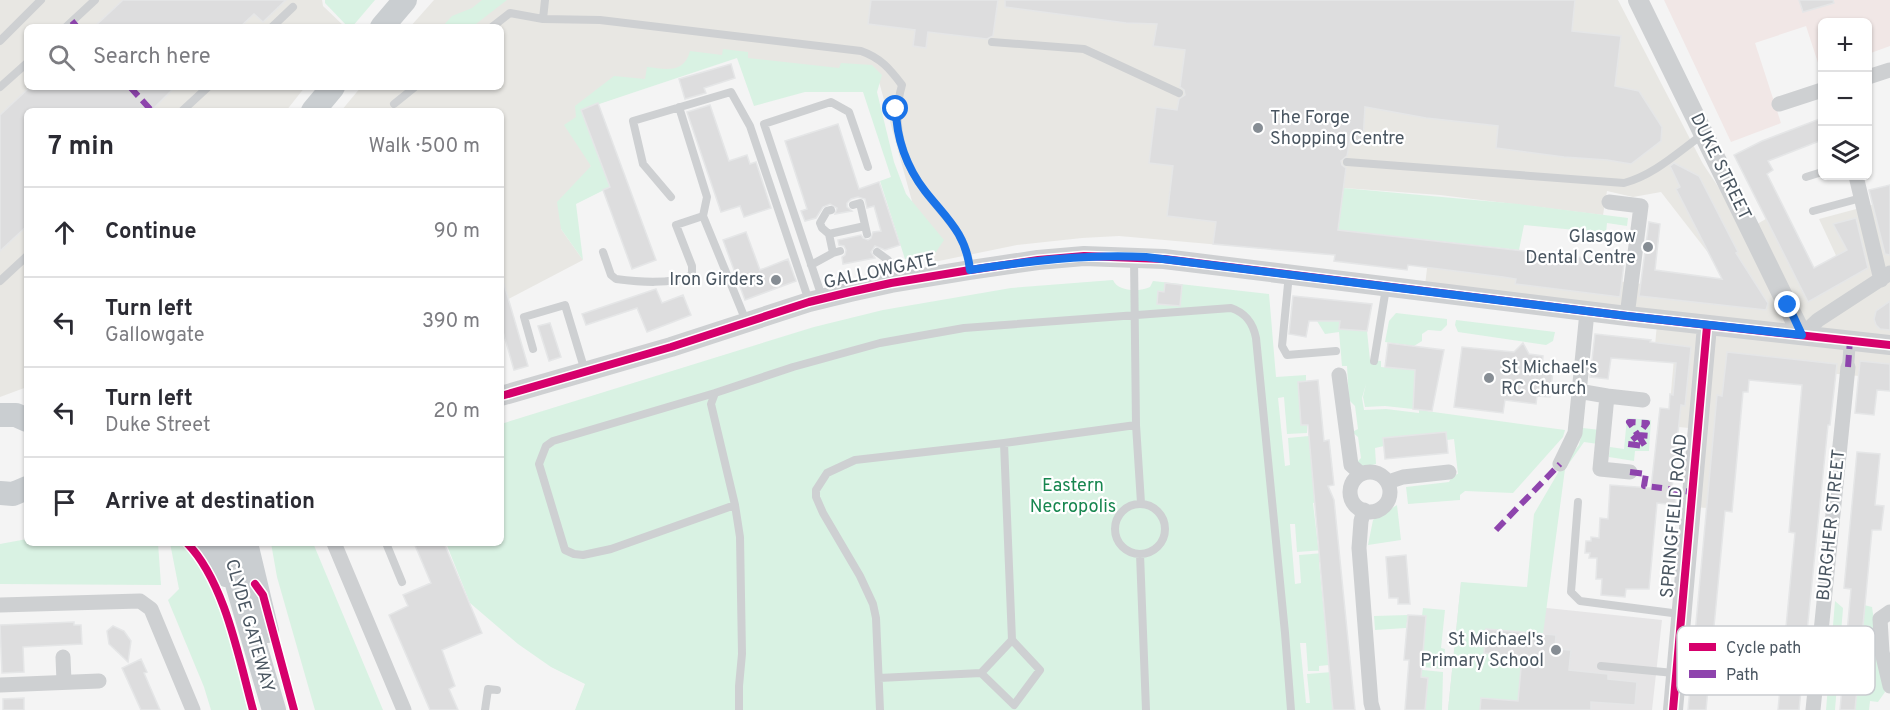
<!DOCTYPE html>
<meta charset="utf-8">
<style>
body{margin:0;font-family:Overpass,sans-serif;background:#f7f7f7;color:#2b2b33}
.controls{position:absolute;right:18px;top:18px;display:grid;overflow:hidden;border-radius:9px;box-shadow:0 2px 4px #0004}
.controls button{width:54px;height:54px;display:grid;place-items:center;padding:0;border:0;border-bottom:2px solid #e1e1e2;background:#fff;color:#2b2b33;font:30px sans-serif}
.stop{position:absolute;width:18px;height:18px;margin:-14px;border:4px solid #1a73e8;border-radius:50%;background:#fff}
.stop.end{background:#1a73e8;border-color:#fff;box-shadow:0 2px 6px #0008}
.list{margin:0;padding:0;list-style:none}
h2{display:flex;justify-content:space-between;align-items:center;height:78px;margin:0;padding:0 24px;font-size:26px}
h2 small{font-size:20px;font-weight:400;color:#7c7c81}
.list li{display:grid;grid-template-columns:39px 1fr auto;gap:18px;align-items:center;box-sizing:border-box;height:90px;padding:0 24px;border-top:2px solid #e1e1e2}
.list b{display:block;font-size:22px;white-space:nowrap}
.list p{margin:0;font-size:20px;white-space:nowrap;color:#7c7c81}
.list em{font-size:20px;font-style:normal;color:#7c7c81}
.icon{flex:none;width:33px;height:33px;fill:none;stroke:currentColor;stroke-width:2;stroke-linecap:round;stroke-linejoin:round}
.map{position:relative;flex:none;width:1890px;height:710px;overflow:hidden}
.search{position:absolute;background:#fff;box-shadow:0 2px 4px #0004;left:24px;top:24px;width:480px;height:66px;display:flex;align-items:center;gap:15px;box-sizing:border-box;padding:0 21px;border-radius:9px;color:#7c7c81;font-size:22px}
.panel{position:absolute;background:#fff;box-shadow:0 2px 4px #0004;left:24px;top:108px;width:480px;height:438px;border-radius:9px}
.map>svg:first-child{display:block}
</style>
<div class="map">
<svg width="1890" height="710" viewBox="0 0 1890 710">
<rect width="100%" height="100%" fill="#f4f4f4"/>
<path fill="#e8e7e3" d="M0 0H322L323 6 345 27H27V87H305L286 111H27V387L0 397Z
M434 0H1618L1703 164 1747 230 1776 213 1810 279 1840 264 1819 219 1890 200V379L1735 364 1722 509 1693 507 1700 429 1668 426 1674 358 1654 356 1657 324 1424 294 1428 260 1741 295 1661 192 1633 197 1607 191 1603 215 1440 195 1344 188 1335 255 1119 236 1082 238 1017 245 929 263 878 78H748L741 55 581 110 591 166 561 229 583 260 501 303V111H341L361 87H501V27H410Z"/>
<path fill="#e6e5e6" d="M1461 582 1547 608 1662 620 1652 710H1448Z"/>
<path fill="#f1e7e6" d="M1664 0H1890V46L1868 54V22H1822V68L1820 69 1806 26 1755 43 1781 123 1731 142Z"/>
<path fill="#d9f2e3" d="M325 0H375L352 27H348L325 3Z
M482 0H507L472 27H442L452 16 472 8Z
M723 49 748 52V58L839 68 841 63 872 65 882 75 877 92 894 162 906 194 944 240 936 252 905 259 880 181 891 177 863 92H805L754 106 737 58 581 110 610 187 576 204 583 260 561 229 557 202 591 166 564 125 576 117 575 106 614 76 645 79 647 67C666 69 684 74 690 51L722 55Z
M1343 188 1519 204 1628 218 1627 226 1607 223 1606 233 1524 225 1519 250 1338 230Z
M1113 280C1118 292 1140 292 1150 287L1153 281 1269 294 1276 377 1306 375V382L1298 383 1301 425H1307V433L1287 434 1284 397 1278 398 1285 466 1290 465 1288 438 1309 436 1314 487 1322 501 1313 503 1318 546H1324V550L1297 552 1295 524H1290L1295 584 1301 583 1299 555 1324 553 1325 561 1319 562 1324 613 1336 612 1329 665 1319 666V671H1308L1306 643H1300L1306 703H1310L1307 674 1332 672 1333 681 1330 682 1333 710H575L585 684 551 667 518 644 470 603 446 543H501V424L814 327 883 310 1011 288Z
M1396 313 1447 319V325L1441 331 1428 330 1422 334V341L1414 346 1385 342 1389 321Z
M1456 320 1555 332 1553 341 1546 345 1458 332 1455 325Z
M1317 321H1340L1339 329 1367 331 1370 360 1381 361V367L1415 370 1413 409 1385 406 1365 407 1363 397 1366 384 1362 398 1364 410 1386 409 1419 413V410L1565 430 1563 437 1513 493 1465 491 1460 495V500L1408 504 1406 487 1449 482 1453 475 1458 474 1454 439 1447 440 1446 432 1383 438 1384 446 1375 448 1376 464 1356 469 1355 464 1361 458 1358 437 1352 432 1358 429 1355 406 1349 400 1347 366H1342L1339 332 1325 334Z
M1627 418 1651 420 1649 451H1635L1634 461 1609 457 1610 447 1624 449Z
M1583 428 1600 430 1598 444 1584 442 1565 469 1543 634 1486 629 1484 653 1522 657 1518 701 1481 698 1480 710H1448L1461 582 1527 587 1534 514 1562 466 1579 445Z
M1397 505 1401 540 1368 545 1373 520Z
M27 539V543H158L161 585 0 584V544Z
M170 543H191C229 591 241 653 257 710H211L204 687 168 600 179 589Z
M271 543H313L383 710H315L277 577Z
M1835 601 1843 608 1835 710H1826Z
M1864 605 1872 607 1885 692 1878 702 1870 701 1869 710H1855Z
M1423 608 1445 610 1441 648 1445 649 1443 669 1422 667 1426 617 1422 616Z
M1408 615 1406 628 1375 630 1374 616Z
M1413 669 1443 672 1442 710H1425L1412 676Z"/>
<path fill="#ddddde" stroke="#e5e6e7" stroke-width="1.5" d="M123 0H286L263 22 254 14 240 27H94Z
M871 0H998L993 36 987 39 928 32 926 48 913 46 915 30 868 24Z
M1005 0H1575L1572 31 1621 36 1615 86 1639 91 1662 127 1661 141 1631 164 1607 160 1564 157 1496 148 1498 126 1426 118 1365 107 1363 141 1350 140 1347 156 1341 161 1342 165 1346 168 1338 230 1612 261 1613 253 1625 254 1620 297 1515 284 1516 279 1503 277 1408 265 1407 270 1334 261 1335 255 1213 244 1216 222 1167 216 1173 166 1149 163 1156 107 1177 110 1179 99 1185 95 1184 90 1180 87 1185 50 1153 46 1157 24 1126 23 1005 7Z
M1799 0H1833L1834 3 1803 12Z
M731 64 735 78 704 88 706 93 685 99 679 79Z
M30 87H175L151 111H27V226L0 251V115Z
M598 103 656 260 632 269 603 190 610 187 581 110Z
M710 105 729 161 747 155 750 164 756 162 771 208 744 217 740 206 721 212 687 112Z
M1822 118V140L1768 161 1773 170 1767 174 1814 268 1847 250 1833 224 1856 218 1868 268 1808 302 1734 155 1762 141Z
M838 124 859 189 879 182 900 245 885 250 875 246 871 252 875 258 843 264 842 257 845 255 846 250 844 246 839 245 838 240 861 235 863 238 868 240 871 238 873 232 881 231 874 206 867 208 865 199 858 197 851 199 847 203V207L852 211 835 214 837 208 830 204 823 207 816 218 805 221 801 211 807 209 785 141Z
M1674 163 1699 176 1738 252 1736 253 1768 303 1766 310 1639 296 1649 222 1660 224 1655 270 1722 279 1676 189 1680 187 1670 166Z
M1890 185V255L1885 254 1869 190Z
M746 232 760 270 788 259 796 281 745 300 723 240Z
M1165 283 1182 285 1180 306 1157 304 1158 291 1164 292Z
M501 284H504L528 366 514 370 501 325Z
M656 289 662 303 683 295 691 315 647 332 637 308 586 325 582 314Z
M1293 296 1372 304 1367 331 1339 329 1340 321H1309L1306 337 1289 334Z
M1890 301V330L1880 329 1876 325 1874 319 1876 311Z
M550 323 561 357 549 361 538 326Z
M1595 334 1651 340 1650 342 1691 347 1685 406 1681 405 1672 488 1677 489 1675 505 1657 503 1649 589H1626L1625 597 1601 595 1602 579H1596L1597 558H1589L1590 553H1585L1586 541H1591V537L1599 538 1600 518 1608 519 1610 485 1651 488 1660 408 1669 409 1670 394 1673 395 1676 363 1611 358 1608 379 1590 377Z
M1388 343 1444 350 1432 411 1413 409 1415 370 1385 367Z
M1523 343 1529 354 1543 356 1542 369 1553 371 1550 397 1537 396 1536 404 1505 400 1503 413 1454 407 1462 347 1514 352Z
M1727 352 1837 364 1830 425H1828L1799 710H1778L1795 533 1789 532 1802 385 1749 380 1748 392H1743L1732 512 1725 511 1706 710H1688L1717 395 1722 396Z
M1860 361 1890 364V391L1877 390 1874 415 1855 413Z
M1318 380 1324 441 1329 440 1334 485 1328 486 1334 500 1355 710H1333L1332 701 1308 425H1301L1298 382Z
M1446 432 1448 453 1385 459 1383 438Z
M1857 452 1880 454 1875 505 1884 506 1881 530H1872L1855 710H1840L1851 589 1844 588Z
M414 543H444L482 633 442 650 455 686 449 689 458 710H430L389 615 408 606 403 595 431 583Z
M1406 555 1410 604H1398V598H1389L1386 557Z
M1408 615 1426 616 1421 677 1428 678 1425 710H1405L1409 660H1404Z
M74 622V625H81L82 644 23 647 24 672 2 673 0 625Z
M113 626 124 631 131 641 128 662 109 644 107 631Z
M1486 629 1556 635 1555 649 1571 650 1569 670 1608 674V679L1637 682 1635 705 1591 702V710H1480L1481 698 1518 701 1522 657 1484 653Z
M141 659 147 672 144 673 160 710H141L122 668Z
M24 698V710H3V699Z"/>
<g fill="none" stroke-linecap="round" stroke-linejoin="round">
<path stroke="#ced0d2" stroke-width="8" d="M543 19 545 0
M66 27 95 0
M272 27 293 7
M492 27 510 13 543 19 600 20 861 51C881 58 890 69 902 85 891 123 901 158 924 190 944 217 966 232 970 268
M0 41 41 0
M992 42 1084 49 1179 93
M0 87 27 63
M394 104 415 87
M679 107 707 197 703 216 746 321
M182 111 208 87
M1347 162 1624 183C1654 175 1677 153 1702 135
M1806 177 1822 172
M671 197 643 164 633 121 731 92 750 126 809 301
M853 205 860 203 867 234
M831 210 827 211 820 223 822 228 829 234 833 253
M1813 211 1861 198
M829 234 865 226
M603 252 611 275 616 279C639 282 671 285 692 275V266L676 225 703 216
M877 252 888 260 893 280
M1134 258 1136 425 1141 503
M811 265 833 253 840 251
M1289 274 1282 346 1287 355 1336 351
M0 281 27 256
M822 297 764 124 831 102 849 112 868 167
M533 349 524 317 565 305 585 371
M1374 361 1386 288
M715 393 553 441 546 446 539 464 565 550 574 554 583 555 611 549 735 505
M1004 443 1012 640 1040 670 1014 705 981 673 1012 640
M1578 502 1571 592 1580 601 1680 614
M1115 529a25 25 0 1 1 50 0a25 25 0 1 1-50 0Z
M386 543 402 582
M1140 554 1146 710
M1601 666 1674 673
M879 678 981 673
M485 710 488 689 497 690
M739 710V686L742 654 740 537 735 505 711 404 715 393 793 367 880 343 964 328 1231 308C1246 313 1253 323 1256 338L1285 633 1291 710
M880 710 876 618 873 604 860 576 823 513 816 497V490L827 473 855 460 1004 443 1136 425"/>
<path stroke="#ced0d2" stroke-width="12" d="M1848 367 1850 340"/>
<path stroke="#ced0d2" stroke-width="15" d="M1868 77 1890 70
M1779 104 1822 90
M1856 176 1881 280
M1609 202 1641 206 1627 316
M1802 335 1818 320 1890 273
M1339 375 1351 465 1361 474
M1578 391 1607 396
M1560 464 1575 433 1587 312
M1630 472 1600 469 1607 396 1643 400
M1350 492a20 20 0 1 1 40 0a20 20 0 1 1-40 0Z
M1388 482 1403 477 1449 472
M1364 510 1361 521 1359 548 1371 703 1373 710
M334 543 404 710
M0 605 140 601 151 609 193 710
M1890 612 1880 619 1882 652 1890 686
M63 657 64 682
M0 685 99 681
M1813 710 1848 367"/>
<path stroke="#ced0d2" stroke-width="20" d="M1638 0 1802 335
M501 396 671 347 809 302 850 292 891 283 970 270 1038 260 1084 256 1164 259 1627 316 1890 345
M1673 710 1707 326"/>
<path stroke="#caced1" stroke-width="24" d="M382 27 405 0
M313 111 333 87
M0 415H16L27 420
M0 493 13 494 27 488
M206 543 226 575
M225 543 274 710
M246 543 267 631"/>
<path stroke="#8e44ad" stroke-width="6" stroke-dasharray="12 6" stroke-linecap="butt" d="M72 21 77 27
M130 87 151 110
M1848 367 1850 340
M1638 435 1645 446 1628 444 1638 435 1629 422 1647 423 1638 435 1651 436
M1630 472 1646 474 1644 486 1662 488
M1668 489 1691 492
M1496 530 1560 464"/>
<g stroke="#fff" stroke-width="11">
<path id="cycleway" d="M501 396 671 347 809 302 850 292 891 283 970 270 1038 260 1084 256 1164 259 1627 316 1890 345
M187 543C225 582 239 659 253 710
M255 584 263 595 294 710
M1673 710 1707 326"/>
</g>
<use href="#cycleway" stroke="#d6006c" stroke-width="8"/>
</g>
<g fill="none" stroke-linecap="round" stroke-linejoin="round">
<path stroke="#1a73e8" stroke-width="8" d="M896 109C896 138 907 168 925 191 946 218 966 233 970 270 1029 261 1086 254 1146 257L1627 316 1802 335 1788 305"/>
</g>
<g fill="#868d94" stroke="#fff" stroke-width="2">
<circle cx="1258" cy="128" r="6"/>
<circle cx="1648" cy="247" r="6"/>
<circle cx="776" cy="280" r="6"/>
<circle cx="1489" cy="378" r="6"/>
<circle cx="1556" cy="650" r="6"/>
</g>
<g text-anchor="middle" dominant-baseline="central" stroke-width="4.5" stroke-linejoin="round" paint-order="stroke">
<g font-size="18" fill="#4a5661" stroke="#fff" text-anchor="end">
<text x="1270" y="118" text-anchor="start">The Forge<tspan x="1270" dy="21">Shopping Centre</tspan></text>
<text x="1636" y="237">Glasgow<tspan x="1636" dy="21">Dental Centre</tspan></text>
<text x="764" y="280">Iron Girders</text>
<text x="1501" y="368" text-anchor="start">St Michael's<tspan x="1501" dy="21">RC Church</tspan></text>
<text x="1544" y="640">St Michael's<tspan x="1544" dy="21">Primary School</tspan></text>
</g>
<g font-size="18" fill="#4a5661" stroke="#fff">
<text transform="translate(1720 167) rotate(64)">DUKE STREET</text>
<text transform="translate(880 272) rotate(-12)">GALLOWGATE</text>
<text transform="translate(1675 516) rotate(-85)">SPRINGFIELD ROAD</text>
<text transform="translate(1832 525) rotate(-84)">BURGHER STREET</text>
<text transform="translate(249 626) rotate(74)">CLYDE GATEWAY</text>
</g>
<g font-size="18" fill="#17864f" stroke="#fff">
<text x="1073" y="486">Eastern<tspan x="1073" dy="21">Necropolis</tspan></text>
</g>
</g>
<rect x="1677" y="626" width="198" height="69" rx="9" fill="#fff" stroke="#c9ccd0" stroke-width="1.5"/>
<rect x="1689" y="643" width="27" height="8" fill="#d6006c"/>
<rect x="1689" y="670" width="27" height="8" fill="#8e44ad"/>
<g font-size="16" fill="#4a5661">
<text x="1726" y="653">Cycle path</text>
<text x="1726" y="680">Path</text>
</g>
</svg>
<div class="controls">
<button>+</button>
<button>−</button>
<button><svg class="icon" aria-label="layers" viewBox="0 0 24 24"><path d="M12 4l9 5-9 5-9-5zM3 14l9 5 9-5"/></svg></button>
</div>
<div class="stop" style="left:896px;top:109px"></div>
<div class="stop end" style="left:1788px;top:305px"></div>
<div class="search"><svg class="icon" aria-label="search" viewBox="0 0 24 24"><circle cx="10" cy="10" r="6"/><path d="M15 15l6 6"/></svg>Search here</div>
<section class="panel">
<h2>7 min<small>Walk · 500 m</small></h2>
<ul class="list">
<li><svg class="icon" aria-label="ahead" viewBox="0 0 24 24"><path d="M12 20V5M6 11l6-6 6 6"/></svg><div><b>Continue</b></div><em>90 m</em></li>
<li><svg class="icon" aria-label="left" viewBox="0 0 24 24"><path d="M17 20v-9H6M10 6l-5 5 5 5"/></svg><div><b>Turn left</b><p>Gallowgate</p></div><em>390 m</em></li>
<li><svg class="icon" aria-label="left" viewBox="0 0 24 24"><path d="M17 20v-9H6M10 6l-5 5 5 5"/></svg><div><b>Turn left</b><p>Duke Street</p></div><em>20 m</em></li>
<li><svg class="icon" aria-label="arrive" viewBox="0 0 24 24"><path d="M6 21V4h12l-3 4 3 4H6"/></svg><div><b>Arrive at destination</b></div></li>
</ul>
</section>
</div>
